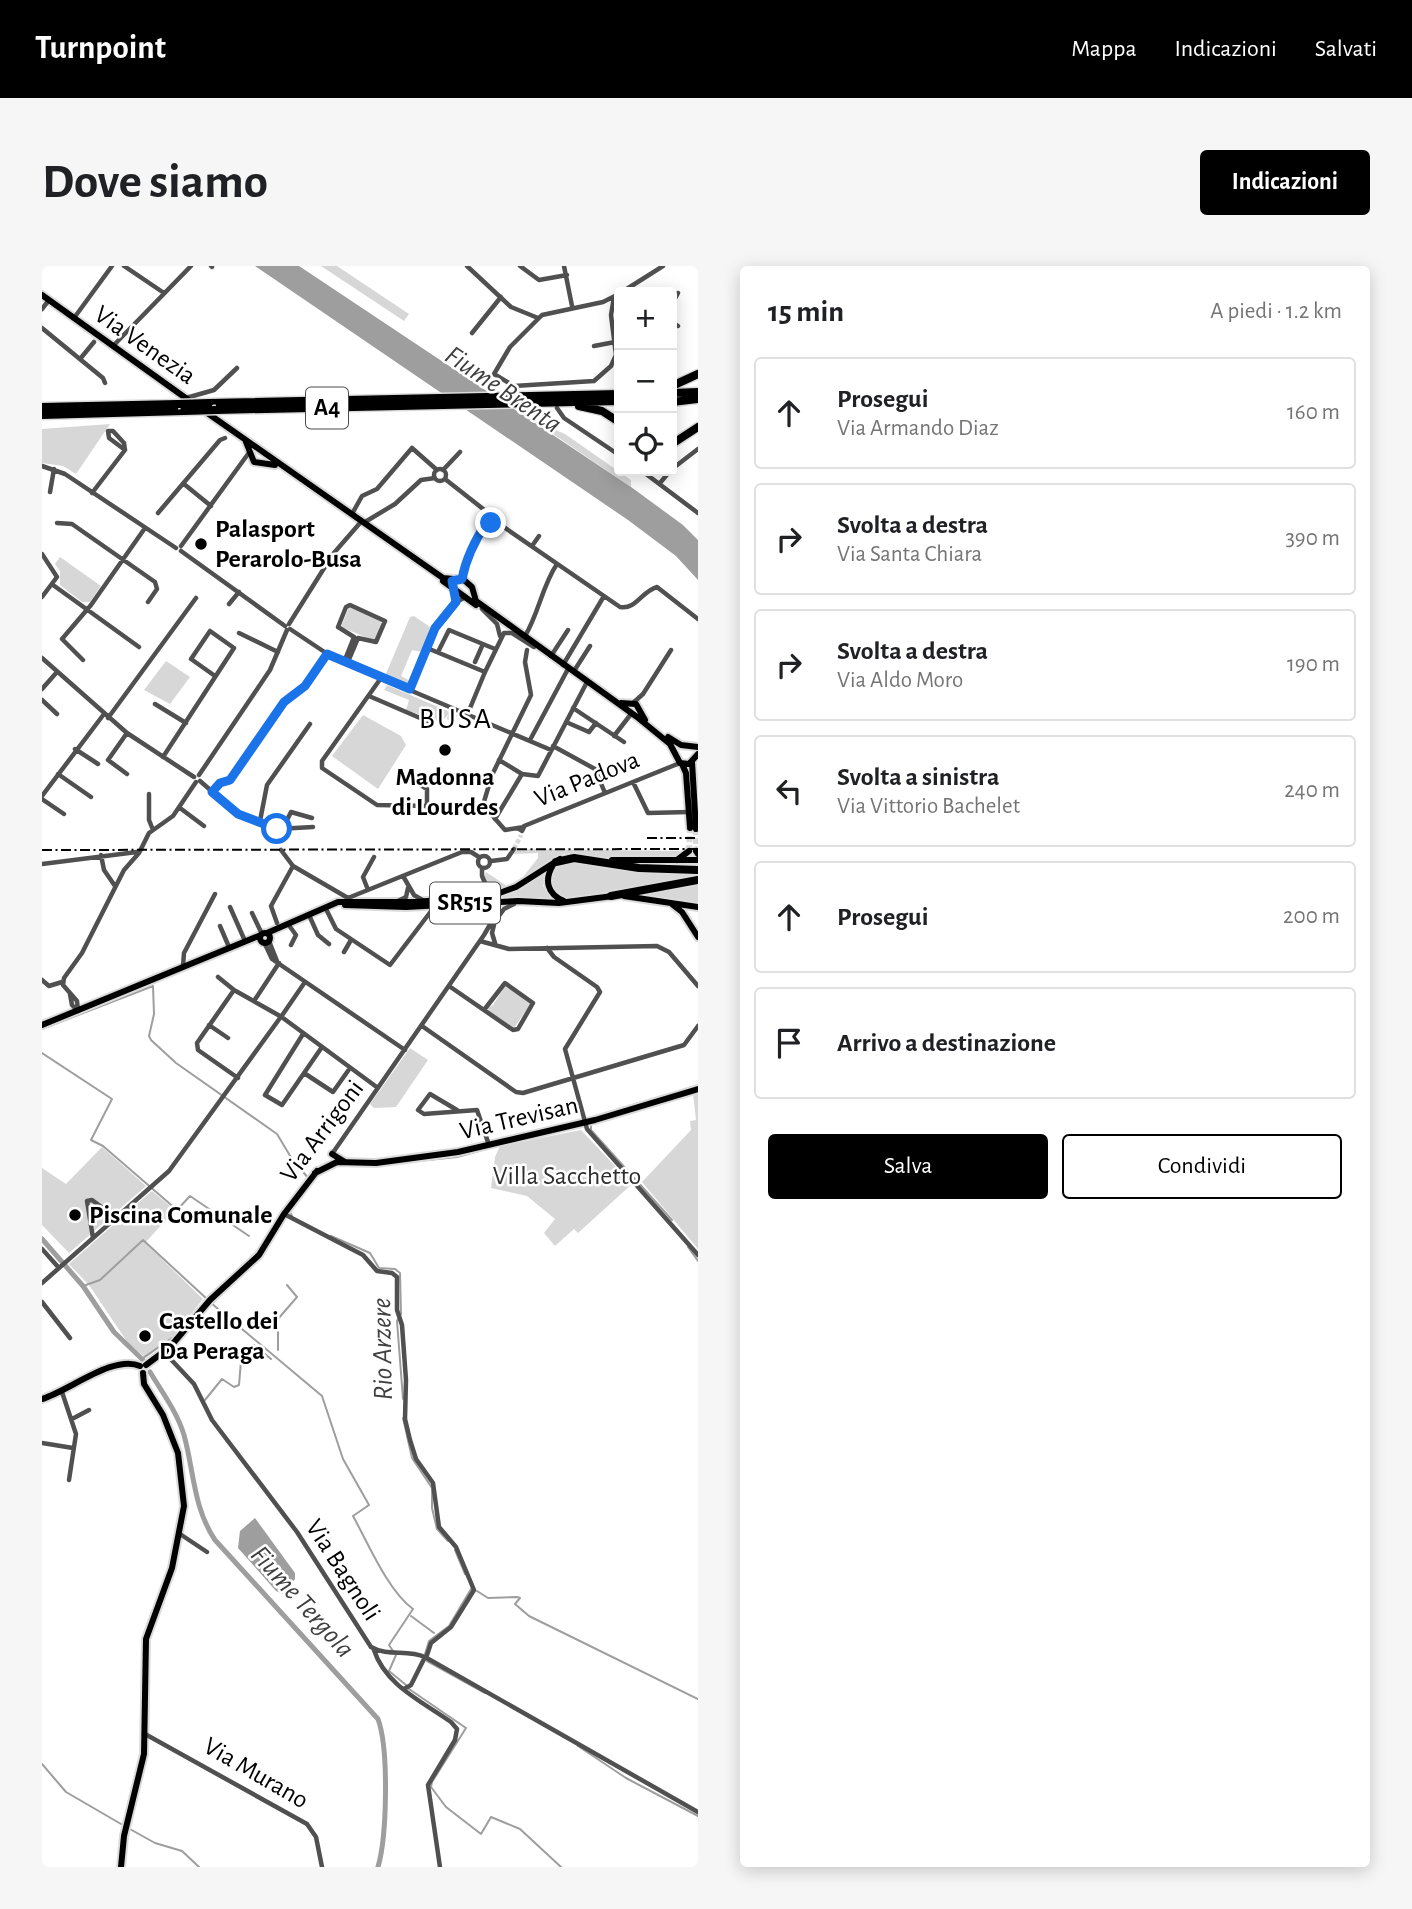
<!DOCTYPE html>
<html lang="it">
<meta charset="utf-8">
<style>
body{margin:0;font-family:"Alegreya Sans",sans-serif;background:#f6f6f6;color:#202124}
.controls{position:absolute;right:21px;top:21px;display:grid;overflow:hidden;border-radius:7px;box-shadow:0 4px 18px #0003}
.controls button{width:63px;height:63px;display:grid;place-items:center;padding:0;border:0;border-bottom:2px solid #e0e0e0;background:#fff;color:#202124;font:35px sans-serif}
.stop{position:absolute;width:21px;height:21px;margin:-16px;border:5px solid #1a73e8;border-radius:50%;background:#fff}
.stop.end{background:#1a73e8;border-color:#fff;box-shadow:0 2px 7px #0008}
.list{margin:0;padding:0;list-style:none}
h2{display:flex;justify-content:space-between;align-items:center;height:91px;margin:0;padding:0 28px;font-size:30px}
h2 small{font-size:23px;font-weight:400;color:#757577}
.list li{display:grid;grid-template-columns:46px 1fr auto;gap:21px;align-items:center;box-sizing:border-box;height:112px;margin:0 14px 14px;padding:0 14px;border:2px solid #e0e0e0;border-radius:7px}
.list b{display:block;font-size:26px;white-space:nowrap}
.list p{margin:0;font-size:23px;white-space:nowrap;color:#757577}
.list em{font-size:23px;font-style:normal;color:#757577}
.actions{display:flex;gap:14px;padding:21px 28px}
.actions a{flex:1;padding:16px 0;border:2px solid #000;border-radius:7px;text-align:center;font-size:24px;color:#000}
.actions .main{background:#000;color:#fff}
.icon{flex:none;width:38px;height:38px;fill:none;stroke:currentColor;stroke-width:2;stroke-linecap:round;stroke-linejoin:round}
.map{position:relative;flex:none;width:656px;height:1601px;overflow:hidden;border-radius:7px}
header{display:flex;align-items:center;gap:42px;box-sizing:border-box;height:98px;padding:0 35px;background:#000;color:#fff}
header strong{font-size:33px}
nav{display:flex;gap:38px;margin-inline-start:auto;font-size:24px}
.intro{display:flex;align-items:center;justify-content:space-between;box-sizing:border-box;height:168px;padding:0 42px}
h1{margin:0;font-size:49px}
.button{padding:18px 32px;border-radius:7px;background:#000;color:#fff;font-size:24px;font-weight:700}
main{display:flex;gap:42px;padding:0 42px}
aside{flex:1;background:#fff;border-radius:7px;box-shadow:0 4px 18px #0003}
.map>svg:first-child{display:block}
</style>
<header>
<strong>Turnpoint</strong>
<nav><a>Mappa</a><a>Indicazioni</a><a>Salvati</a></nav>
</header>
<div class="intro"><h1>Dove siamo</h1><a class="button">Indicazioni</a></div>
<main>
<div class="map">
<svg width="656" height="1601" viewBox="0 0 656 1601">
<rect width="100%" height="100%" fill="#fff"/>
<path fill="#d7d7d7" d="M279 0H295L367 48 362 55Z
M492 155 523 168 589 214V221Z
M68 158 34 208 21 200 0 197V163Z
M18 291 59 320 48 336H40L18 319V305L13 298Z
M307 341 340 354 333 375 299 361Z
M372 350 388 361 380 386 370 384 359 410 368 415 365 418 343 410 368 351Z
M124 395 148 411 128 438 102 424Z
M345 419 415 449 412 456 409 455 411 450 408 455 405 453 406 449 399 456 364 444 367 434 342 424Z
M321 449 359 470 364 479 336 523 290 490Z
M475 583 646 585 639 592 579 593 522 588 483 614 449 627 442 611 444 606 465 620 480 612 496 592V587L472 588Z
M527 595 576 603 656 607V611L525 633 513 626 509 610 513 601Z
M503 606 501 620 510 634H437L456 631Z
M656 618V638L594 629Z
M464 719 489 737 472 762 447 747 446 742 451 739Z
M368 782 386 794 354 841 332 842 328 838Z
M656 826V983L600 916 649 864 648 855 654 854 651 827Z
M539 864 590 918 536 967 532 963 513 980 502 967 513 953 485 930 449 922 453 891 458 880Z
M60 881 104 920 27 987 0 959V902L24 918Z
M110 925 133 944 103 977 161 1033 131 1071 104 1092 86 1077 47 1019 27 998 71 959H79L82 949Z"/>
<path fill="#9e9e9e" d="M213 0H257L589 221 641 259 656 274V314L634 290 586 254Z
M213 1252 253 1307V1313L241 1328 234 1325 196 1282 198 1265Z"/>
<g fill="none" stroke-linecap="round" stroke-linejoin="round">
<path stroke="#9e9e9e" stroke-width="2" d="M0 763 111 720 112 748 107 770 109 774 134 797 235 868 250 893 267 913
M0 787 70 833 49 874 61 880 135 944 148 930 207 970
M549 859V864L630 954
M357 897 415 891 455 880
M308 899 334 900
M250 950 248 946 263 926
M289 970 328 987 337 1002 353 1003 358 1007 359 1048 355 1055 361 1133
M646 981 656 995
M41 1020 58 1014 101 974 165 1033
M169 1037 280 1130 301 1193 327 1239 311 1250C326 1277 346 1325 371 1343L347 1379 351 1385
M138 1063 164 1034
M236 1084V1053L255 1031 245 1019
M101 1092 130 1072
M163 1134 180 1113 192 1121 197 1119 199 1095 212 1079 229 1093
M361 1152 370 1192 390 1222V1242L395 1263 406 1275
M413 1284 423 1308
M435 1325 446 1332 475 1331 478 1332 473 1338 487 1350 656 1433
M369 1350 392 1367
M383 1388 387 1375 407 1360 429 1323
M354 1389 347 1405 364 1419
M385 1395 443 1427
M367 1423 424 1462 390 1516 389 1521 404 1541 439 1568 449 1551 478 1563 519 1601
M536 1480 584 1512 656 1550
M0 1498 24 1526 79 1558
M86 1562 113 1577 140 1585 157 1601"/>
<path stroke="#9e9e9e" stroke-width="5" d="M0 973 41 1020 72 1066 101 1094
M108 1106C120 1126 135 1146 142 1169 152 1205 151 1241 173 1274L336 1453C347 1483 345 1570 336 1601"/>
<path stroke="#d9d9d9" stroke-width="4.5" stroke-dasharray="4.5 2" stroke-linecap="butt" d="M472 583 479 569"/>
<path stroke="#d9d9d9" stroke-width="6" stroke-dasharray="6 3" stroke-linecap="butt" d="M654 563V585
M647 585 648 562"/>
<g stroke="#dbdbdb" stroke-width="10">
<path id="major" d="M0 29 152 138
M161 144 401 312 422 314 430 321 434 335 595 451 628 478 638 497 647 498 656 488
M204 176 212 196 233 199
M401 315 434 339
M579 437 594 438 603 454
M626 471 639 479 656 481
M650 496 654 563
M640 498 644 507 648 562
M654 585 656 588
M570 594H656
M635 594 647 585
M511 599C502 614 505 628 522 635
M582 630 656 641
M303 639 364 641 476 635 517 637 571 630
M631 639 640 646 656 671
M225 667 296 636H374L452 629 474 621 518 593
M218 672a5 5 0 1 1 10 0a5 5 0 1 1-10 0Z
M0 759 219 669
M290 888 303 896
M273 907 295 896 334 897 416 886 553 854 656 823
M104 1099 128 1081 168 1034 217 989 242 948 275 905
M0 1133C27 1125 72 1088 98 1100
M79 1601 82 1570 102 1488 104 1373 130 1302 142 1240 136 1187 121 1149 102 1118 101 1107"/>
</g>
<g stroke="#dbdbdb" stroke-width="11">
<path id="highway" d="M630 120 656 108
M630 127 656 126
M630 136 656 133
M167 137 577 128
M537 140 560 145 577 156
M0 141 136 138
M174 144 577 135
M0 149 142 145
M630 178 656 161
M514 596 532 592 597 602 656 604
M569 630 656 614"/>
</g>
<path stroke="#505050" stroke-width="4.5" d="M82 0 122 27
M169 0 170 1
M425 0 469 41 496 52
M478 0 497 14 525 9
M522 0 530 40
M580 26 621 0
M572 31 569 49 574 89 569 100 552 115 472 120 452 108 468 81 500 49 561 36 577 28
M630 38 636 27
M0 43 7 34
M32 52 70 0
M630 56 636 60
M0 62 61 112 63 117
M430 67 459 31
M71 80 149 0
M552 80 573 76
M38 93 52 76
M144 132 172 124 195 102
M515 142 522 152 577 189
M66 165H71L82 177 83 184 67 172Z
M0 200 23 208 134 282
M392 209a6 6 0 1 1 12 0a6 6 0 1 1-12 0Z
M630 203 656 183
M401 204 418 186
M600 205 656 247
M403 213 445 246
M618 217 628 205
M142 218 169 240
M8 226 12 203
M50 227 83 184
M442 251a6 6 0 1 1 12 0a6 6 0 1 1-12 0Z
M116 247 178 174 183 172
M310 248 320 230 335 223 370 182 395 204
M453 255 578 341C594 344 600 325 615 321L656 353
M323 256 353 238 379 214 393 212
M15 257 30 258 113 316 115 323 106 336
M139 280 206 188
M490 280 497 270
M139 285 243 360
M0 288 15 311 0 331
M420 313 424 295 445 256
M11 319 97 381
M187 338 197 326
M440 343 455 358 458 370
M247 358 291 288 318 257
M248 363 290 391 509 484
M197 367 236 386
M483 370C497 347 500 320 515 298
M385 382C392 366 405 339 422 332
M396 386 407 364 453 383
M509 390 526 364
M0 392 85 467 152 511
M41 394 20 373 49 339 103 262
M302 396 312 371 296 361 304 341 308 339 343 355 334 376 316 372 305 398
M433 396 441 378
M521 399 562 330
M532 405 548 380
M339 412 280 495V502L335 539 441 541
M262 422 285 389
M0 423 15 406
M368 423 385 382 443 406 462 367H470L492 381
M327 430 385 455
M0 434 15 448
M591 437 601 428 629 384
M113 438 144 457
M531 442 582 476
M426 447 443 406
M66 452 154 332
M524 456 547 466 554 457
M572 470 589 448
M488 474 526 403
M511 480 553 503 563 527
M33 483 56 498
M121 491 192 382 168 365 149 393 173 410
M457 494 480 508
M16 508 49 531
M85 508 66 494 85 467
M157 509 228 404 245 364
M158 515 196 548 232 560 237 572
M372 515 385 523V542
M591 516 606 547 647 546
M170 526 178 517 188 514 242 436 263 420
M107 528V554L111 564
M0 530 62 448
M0 533 22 548
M138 542 162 560
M453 553 480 508 496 510 545 416
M218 555 225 519 268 458
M242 560 249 546 270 552
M482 560 638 497
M235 563 271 561
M477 563 480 565 482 561 463 564 441 539 450 509 489 429 483 396 485 384
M239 584 251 600 306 632 420 586H429L437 591
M59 589 62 604 73 620
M436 596a6 6 0 1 1 12 0a6 6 0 1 1-12 0Z
M449 595 465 593 472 583
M0 598 95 586
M440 602V610L447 626
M361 610 372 629 382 635
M326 624 321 611 332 591
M356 635 364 631 366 622
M188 641 203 675
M284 643 294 663 348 699 393 640
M210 647 220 668
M267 649 276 669 287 678
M235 657 229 640 251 600
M246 658 254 669 249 679
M452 659 450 667 453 677
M178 660 187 681
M449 661 462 643 472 638
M227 675 235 695
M438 675 467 683 615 680 627 686 656 720
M222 676 230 693 363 784
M505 682 512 691 555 721 558 726 523 783 545 863 656 989
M302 686 309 674
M141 700 142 687 173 628
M176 711 192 724
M0 714 7 720 20 716
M407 720 471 764 476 763 491 737 463 717 442 744
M28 728 30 739 36 745
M212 735 237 697
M36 745 35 735 21 719 22 712 40 687 82 604 97 587 107 567 131 550 154 516
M241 748 263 716
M241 752 336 822
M167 759 186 772
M380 760 474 826 481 827 642 779 656 760
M261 768 223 829 240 839 280 781
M262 807 291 826 308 802
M196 812 156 784 155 777 192 724 238 750
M415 844 388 828 376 844 382 848 435 844 447 879
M290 888 442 669 453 650 452 639
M242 948 321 989 335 1005 350 1007 355 1011V1044L360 1059 364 1114 363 1153 368 1174 374 1193 391 1217 397 1261 414 1281 432 1324 409 1361 389 1377 384 1392
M51 972 45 935 50 934 74 952
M0 983 17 1002
M0 1017 127 905 238 752
M0 1036 28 1072
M122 1086 152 1118 170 1154 255 1266 329 1381C346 1391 365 1383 383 1391L656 1546
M20 1126 34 1168 27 1214
M30 1153 47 1144
M0 1177 31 1182
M138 1268 165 1286
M332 1384C343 1419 381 1436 409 1456L415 1463 413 1474 386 1519 398 1601
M362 1423 369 1419 383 1391
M103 1468 265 1558 274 1571 280 1601"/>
<use href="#major" stroke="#000" stroke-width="6"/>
<use href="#highway" stroke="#000" stroke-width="8"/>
<path stroke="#000" stroke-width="2" stroke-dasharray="10 3.5 2 3.5" stroke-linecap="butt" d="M605 572H656
M0 584 656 583"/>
<g stroke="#dbdbdb" stroke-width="11" stroke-linecap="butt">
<path id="highway-bridge" d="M136 138 167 137
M142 145 174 144"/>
</g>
<use href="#highway-bridge" stroke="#000" stroke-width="8"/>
</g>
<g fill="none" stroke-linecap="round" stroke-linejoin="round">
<path stroke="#1a73e8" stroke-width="9" d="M235 563 196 548 170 526 178 517 188 514 242 436 263 420 285 388 368 423 393 362 414 336 410 315 420 313C424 292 433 274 445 256L449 257"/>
</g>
<g fill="#000" stroke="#fff" stroke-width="2.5">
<circle cx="159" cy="278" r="7"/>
<circle cx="403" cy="484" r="7"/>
<circle cx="33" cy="949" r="7"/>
<circle cx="103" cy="1070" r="7"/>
</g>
<g text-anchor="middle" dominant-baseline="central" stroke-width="5" stroke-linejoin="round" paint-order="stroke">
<g fill="#fff" stroke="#4c4c4c" stroke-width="2">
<rect x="264" y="121.5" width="42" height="41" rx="5"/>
<rect x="388" y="616.5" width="70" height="41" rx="5"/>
</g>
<g font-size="24" font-weight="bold" fill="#000">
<text x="285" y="142">A4</text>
<text x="423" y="637">SR515</text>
</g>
<g font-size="26" fill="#000" stroke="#fff">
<text transform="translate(103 79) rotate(35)">Via Venezia</text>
<text transform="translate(545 513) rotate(-22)">Via Padova</text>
<text transform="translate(477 852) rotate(-13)">Via Trevisan</text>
<text transform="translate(280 865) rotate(-53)">Via Arrigoni</text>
<text transform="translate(301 1304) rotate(57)">Via Bagnoli</text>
<text transform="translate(214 1507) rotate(30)">Via Murano</text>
</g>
<g font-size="26" font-weight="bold" fill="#000" stroke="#fff" text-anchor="start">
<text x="173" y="263">Palasport<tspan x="173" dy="30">Perarolo-Busa</tspan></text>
<text x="403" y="511" text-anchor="middle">Madonna<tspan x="403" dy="30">di Lourdes</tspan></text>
<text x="47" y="949">Piscina Comunale</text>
<text x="117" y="1055">Castello dei<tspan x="117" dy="30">Da Peraga</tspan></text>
</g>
<g font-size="26" fill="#2e2e2e" stroke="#fff">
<text x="525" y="910">Villa Sacchetto</text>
</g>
<g font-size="28" font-style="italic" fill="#3f3f3f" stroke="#fff">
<text transform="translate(461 124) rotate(34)">Fiume Brenta</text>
<text transform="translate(341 1083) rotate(-91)">Rio Arzere</text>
<text transform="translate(260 1336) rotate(48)">Fiume Tergola</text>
</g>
<g font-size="30" letter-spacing="2" fill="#000" stroke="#fff">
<text x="414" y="453">BUSA</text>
</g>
</g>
</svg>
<div class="controls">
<button>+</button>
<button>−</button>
<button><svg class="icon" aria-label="locate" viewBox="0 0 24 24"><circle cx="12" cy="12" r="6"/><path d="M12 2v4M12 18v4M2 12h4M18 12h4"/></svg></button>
</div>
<div class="stop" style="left:235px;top:563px"></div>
<div class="stop end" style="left:449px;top:257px"></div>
</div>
<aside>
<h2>15 min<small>A piedi · 1.2 km</small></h2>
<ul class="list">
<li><svg class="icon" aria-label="ahead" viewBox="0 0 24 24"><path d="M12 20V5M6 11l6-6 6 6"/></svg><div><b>Prosegui</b><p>Via Armando Diaz</p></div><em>160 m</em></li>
<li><svg class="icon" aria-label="right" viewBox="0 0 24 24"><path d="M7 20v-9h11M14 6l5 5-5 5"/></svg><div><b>Svolta a destra</b><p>Via Santa Chiara</p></div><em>390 m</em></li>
<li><svg class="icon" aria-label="right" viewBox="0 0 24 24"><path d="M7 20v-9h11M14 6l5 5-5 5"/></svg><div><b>Svolta a destra</b><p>Via Aldo Moro</p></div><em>190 m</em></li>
<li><svg class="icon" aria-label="left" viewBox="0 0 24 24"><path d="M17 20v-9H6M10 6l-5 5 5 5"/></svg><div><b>Svolta a sinistra</b><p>Via Vittorio Bachelet</p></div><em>240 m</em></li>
<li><svg class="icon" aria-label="ahead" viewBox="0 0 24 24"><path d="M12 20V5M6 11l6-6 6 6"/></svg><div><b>Prosegui</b></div><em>200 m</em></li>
<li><svg class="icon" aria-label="arrive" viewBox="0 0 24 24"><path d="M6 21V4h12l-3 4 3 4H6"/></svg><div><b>Arrivo a destinazione</b></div></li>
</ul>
<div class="actions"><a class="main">Salva</a><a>Condividi</a></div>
</aside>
</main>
